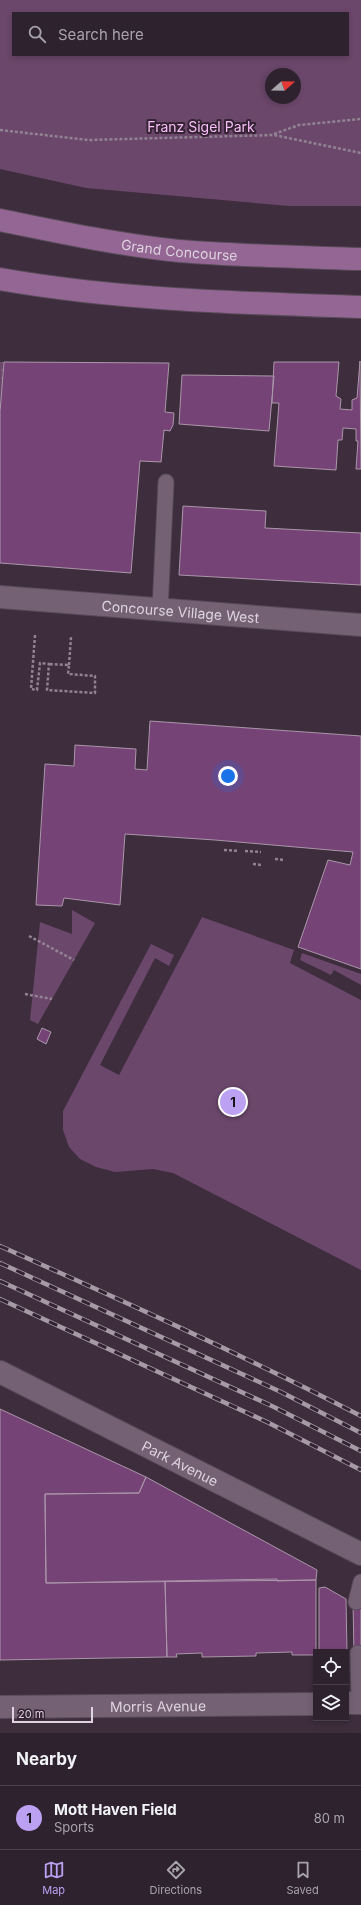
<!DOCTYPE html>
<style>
body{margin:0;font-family:Inter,sans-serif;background:#3a2f3a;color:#f1f3f6}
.controls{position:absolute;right:12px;bottom:12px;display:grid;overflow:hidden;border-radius:0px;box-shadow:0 2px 6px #0003}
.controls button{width:36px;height:36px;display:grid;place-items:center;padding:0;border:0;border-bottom:1px solid #493f4a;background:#2e222e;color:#f1f3f6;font:20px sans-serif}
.compass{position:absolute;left:265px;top:68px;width:36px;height:36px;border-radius:50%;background:#2e222e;box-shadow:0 2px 6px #0003;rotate:70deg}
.scale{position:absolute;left:12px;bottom:10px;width:81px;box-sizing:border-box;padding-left:4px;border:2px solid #ded3de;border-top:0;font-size:11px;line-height:14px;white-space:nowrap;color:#ded3de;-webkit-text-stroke:3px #332333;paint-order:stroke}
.you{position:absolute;left:228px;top:776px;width:14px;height:14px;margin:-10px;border:3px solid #fff;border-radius:50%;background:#1a73e8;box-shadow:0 0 0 6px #1a73e833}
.badge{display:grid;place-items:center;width:26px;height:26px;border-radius:50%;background:#bca0f2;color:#111;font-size:13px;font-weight:700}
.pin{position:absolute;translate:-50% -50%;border:2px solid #fff;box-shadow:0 1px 4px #0006}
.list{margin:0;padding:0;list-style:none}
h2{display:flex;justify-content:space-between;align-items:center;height:52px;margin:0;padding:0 16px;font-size:17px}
h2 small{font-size:13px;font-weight:400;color:#a7a4aa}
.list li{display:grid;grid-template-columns:26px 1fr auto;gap:12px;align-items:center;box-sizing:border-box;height:64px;padding:0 16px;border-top:1px solid #493f4a}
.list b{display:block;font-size:15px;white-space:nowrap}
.list p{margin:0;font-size:13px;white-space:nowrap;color:#a7a4aa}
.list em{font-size:13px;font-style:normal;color:#a7a4aa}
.icon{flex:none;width:22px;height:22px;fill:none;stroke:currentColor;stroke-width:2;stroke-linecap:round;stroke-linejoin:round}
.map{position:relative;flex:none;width:361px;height:1733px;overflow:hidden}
.search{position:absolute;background:#2e222e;box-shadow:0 2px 6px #0003;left:12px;right:12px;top:12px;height:44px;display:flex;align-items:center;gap:10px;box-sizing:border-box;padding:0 14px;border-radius:0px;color:#a7a4aa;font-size:15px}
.sheet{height:116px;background:#2e222e}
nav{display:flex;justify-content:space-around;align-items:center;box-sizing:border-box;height:56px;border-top:1px solid #493f4a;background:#2e222e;font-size:11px;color:#a7a4aa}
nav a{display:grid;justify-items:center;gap:2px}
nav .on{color:#bca0f2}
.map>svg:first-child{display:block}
</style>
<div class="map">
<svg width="361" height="1733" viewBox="0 0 361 1733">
<defs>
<pattern id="garden-dots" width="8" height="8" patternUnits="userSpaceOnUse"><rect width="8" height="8" fill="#6b476b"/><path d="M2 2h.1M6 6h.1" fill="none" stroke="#806180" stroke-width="1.8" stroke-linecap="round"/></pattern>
</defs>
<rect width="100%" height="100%" fill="#3d2d3d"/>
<path fill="#6b476b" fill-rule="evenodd" d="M0 0H361V206H289L86 188 0 169ZM13 13H348V55H13ZM271 74H295V98H271Z
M72 910 95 923 38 1024 30 1020 40 922 72 934Z
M202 917 294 950 290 963 361 1000V1270L173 1173 153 1169 115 1172 96 1167 80 1159 69 1147 63 1130V1111L151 944 174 955 169 966 155 958 100 1065 119 1075Z
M302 953 361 974V985L334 970 331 975 300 960Z"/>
<path fill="url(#garden-dots)" d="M0 362H4L0 412Z"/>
<path fill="#764377" stroke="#aa96a9" d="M360 361 361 469H356L358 441H356V429L343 428 342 440H338L336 470 274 466 279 403H272L274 362H339L336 396 341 399 340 409 352 410V400L357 398Z
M4 362 169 363 165 412 174 413 173 425 170 431 164 430 161 462 140 461 131 573 0 563V412Z
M182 375 274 376 269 431 179 424Z
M183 506 266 511 265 528 361 533V585L179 575Z
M150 721 361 736V969L298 947 328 860 350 865 353 852 215 840 125 834 120 905 64 898 62 906 36 905 45 764 74 766 75 745 136 749 135 769 147 770Z
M42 1028 51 1032 46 1044 37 1039Z
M0 1409 146 1477 139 1493 45 1494 46 1583 165 1581 167 1657 0 1660Z
M146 1477 317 1570 316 1580 46 1583 45 1494 139 1493Z
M277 1579V1581L316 1580V1655H292V1652L256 1653V1656L202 1657V1653L176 1654 177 1657H167L165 1581Z
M325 1587 346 1599 347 1653 319 1652V1588Z
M361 1601V1653H354L353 1602Z"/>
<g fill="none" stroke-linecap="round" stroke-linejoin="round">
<g stroke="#584a58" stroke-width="17">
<path id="lane" d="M160 610 166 482
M356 1602 361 1582
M358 1653 359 1703"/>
</g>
<g stroke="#584a58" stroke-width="24">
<g id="street">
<path id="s1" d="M0 597 361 625"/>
<path id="s2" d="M0 1372 361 1554"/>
<path d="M346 1703H361"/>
<path id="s3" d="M0 1707 316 1704"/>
</g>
</g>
<g stroke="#584a58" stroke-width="24">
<g id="primary">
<path id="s4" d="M0 220C59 232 119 245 179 251 240 256 300 257 361 259"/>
<path d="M0 279C119 300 241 303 361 307"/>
</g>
</g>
<path stroke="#918391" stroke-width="2.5" stroke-dasharray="3 2" stroke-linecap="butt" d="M0 130 88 140 274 135 361 153
M274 134 299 125 361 119
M35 635 31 689 37 690 40 663 49 664 47 690 95 693V676L68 674 69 665 49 664
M69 665 71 637
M224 850 239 851
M245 851 261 852
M275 859 284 860
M253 864 262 865
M29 936 74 960
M25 994 52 999"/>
<use href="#lane" stroke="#746274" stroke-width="15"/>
<use href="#street" stroke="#746274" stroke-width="22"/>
<use href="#primary" stroke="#936693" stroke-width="22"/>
<g stroke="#a69aa6" stroke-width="4.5">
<path id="rail" d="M0 1246C121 1300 243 1355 361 1416
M0 1263 281 1392 361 1433
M0 1281 274 1407 361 1451
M0 1299 267 1422 361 1470"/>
</g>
<use href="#rail" stroke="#332333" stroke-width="3" stroke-dasharray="9" stroke-linecap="butt"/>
</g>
<g text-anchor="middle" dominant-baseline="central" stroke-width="4" stroke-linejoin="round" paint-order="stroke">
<g font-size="14" fill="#fbbefa" stroke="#332333">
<text x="201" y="126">Franz Sigel Park</text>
</g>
<g font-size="14" fill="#ded3de" stroke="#332333">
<text stroke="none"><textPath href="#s4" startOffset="182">Grand Concourse</textPath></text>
<text stroke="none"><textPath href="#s1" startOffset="181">Concourse Village West</textPath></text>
<text stroke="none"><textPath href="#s2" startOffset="202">Park Avenue</textPath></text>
<text stroke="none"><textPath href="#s3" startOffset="158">Morris Avenue</textPath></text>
</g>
</g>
</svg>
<div class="controls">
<button><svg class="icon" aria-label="locate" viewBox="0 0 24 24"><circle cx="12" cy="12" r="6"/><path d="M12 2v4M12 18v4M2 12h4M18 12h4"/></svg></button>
<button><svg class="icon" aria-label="layers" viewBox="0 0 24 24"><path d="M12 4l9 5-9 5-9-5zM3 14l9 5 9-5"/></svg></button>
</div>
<svg class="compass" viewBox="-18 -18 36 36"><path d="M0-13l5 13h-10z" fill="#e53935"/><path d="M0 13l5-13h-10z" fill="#a7a4aa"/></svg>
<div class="scale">20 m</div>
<div class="you"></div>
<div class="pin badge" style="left:233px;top:1102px">1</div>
<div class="search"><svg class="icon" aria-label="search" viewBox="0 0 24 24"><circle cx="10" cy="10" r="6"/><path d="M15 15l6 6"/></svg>Search here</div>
</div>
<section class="sheet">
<h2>Nearby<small></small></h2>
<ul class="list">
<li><span class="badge">1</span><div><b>Mott Haven Field</b><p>Sports</p></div><em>80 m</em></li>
</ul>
</section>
<nav>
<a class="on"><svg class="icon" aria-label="map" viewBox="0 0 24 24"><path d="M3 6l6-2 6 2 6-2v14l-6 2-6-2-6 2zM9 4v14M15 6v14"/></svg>Map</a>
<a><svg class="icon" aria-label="directions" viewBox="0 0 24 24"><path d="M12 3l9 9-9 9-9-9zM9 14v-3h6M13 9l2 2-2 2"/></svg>Directions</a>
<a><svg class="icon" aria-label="saved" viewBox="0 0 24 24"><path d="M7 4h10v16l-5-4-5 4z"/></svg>Saved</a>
</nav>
